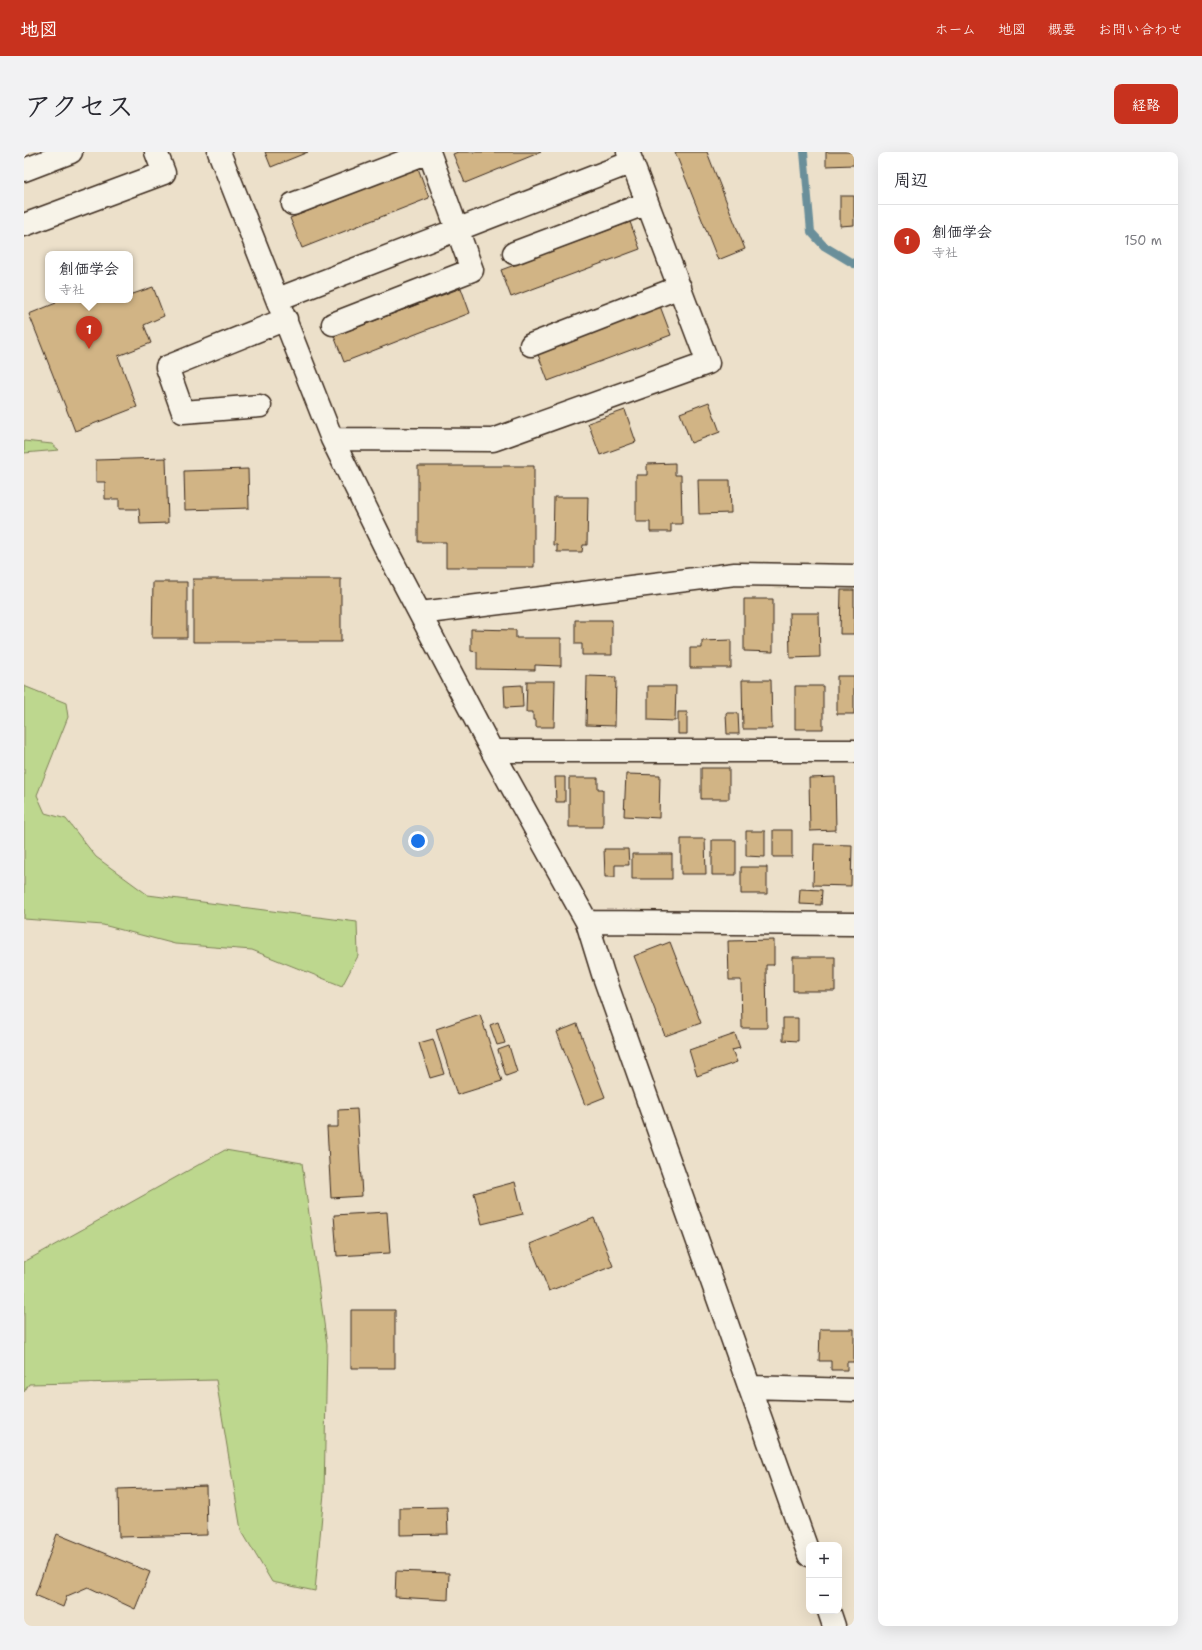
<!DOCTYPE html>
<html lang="ja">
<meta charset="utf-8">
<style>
body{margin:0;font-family:"Shantell Sans","Klee One",sans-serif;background:#f2f2f3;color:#2b2b33}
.controls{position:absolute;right:12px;bottom:12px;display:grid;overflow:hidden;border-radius:8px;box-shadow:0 4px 16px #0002}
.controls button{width:36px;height:36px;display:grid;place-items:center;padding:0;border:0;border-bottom:1px solid #e1e1e2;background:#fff;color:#2b2b33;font:20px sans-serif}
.you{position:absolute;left:394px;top:689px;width:14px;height:14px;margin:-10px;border:3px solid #fff;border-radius:50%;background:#1a73e8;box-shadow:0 0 0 6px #1a73e833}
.badge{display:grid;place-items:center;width:26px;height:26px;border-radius:50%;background:#c8321e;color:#fff;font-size:13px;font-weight:700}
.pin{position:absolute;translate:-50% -33px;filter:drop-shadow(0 1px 2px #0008)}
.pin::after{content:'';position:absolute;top:21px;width:14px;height:12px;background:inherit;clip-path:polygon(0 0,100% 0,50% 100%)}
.popup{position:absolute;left:21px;top:99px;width:88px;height:52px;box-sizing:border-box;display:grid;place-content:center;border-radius:8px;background:#fff;filter:drop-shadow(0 1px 3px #0005);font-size:13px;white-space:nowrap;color:#7c7c81}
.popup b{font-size:15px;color:#2b2b33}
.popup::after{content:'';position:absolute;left:50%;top:100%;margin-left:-8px;border:8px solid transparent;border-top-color:#fff}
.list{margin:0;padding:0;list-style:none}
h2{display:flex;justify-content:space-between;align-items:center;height:52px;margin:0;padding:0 16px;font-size:17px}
h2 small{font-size:13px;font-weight:400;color:#7c7c81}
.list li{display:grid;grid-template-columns:26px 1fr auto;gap:12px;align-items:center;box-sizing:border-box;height:72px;padding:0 16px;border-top:1px solid #e1e1e2}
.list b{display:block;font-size:15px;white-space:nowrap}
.list p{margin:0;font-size:13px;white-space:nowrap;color:#7c7c81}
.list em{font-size:13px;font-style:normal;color:#7c7c81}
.map{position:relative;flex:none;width:830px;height:1474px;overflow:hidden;border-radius:8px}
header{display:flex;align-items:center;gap:24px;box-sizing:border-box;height:56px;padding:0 20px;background:#c8321e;color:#fff}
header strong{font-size:19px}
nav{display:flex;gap:22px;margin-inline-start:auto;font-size:14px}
.intro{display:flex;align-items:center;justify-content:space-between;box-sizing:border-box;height:96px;padding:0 24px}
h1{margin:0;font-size:28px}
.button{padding:10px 18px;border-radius:8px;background:#c8321e;color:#fff;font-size:14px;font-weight:700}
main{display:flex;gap:24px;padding:0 24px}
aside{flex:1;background:#fff;border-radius:8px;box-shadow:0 4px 16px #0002}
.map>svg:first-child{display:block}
</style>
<header>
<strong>地図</strong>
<nav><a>ホーム</a><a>地図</a><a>概要</a><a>お問い合わせ</a></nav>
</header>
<div class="intro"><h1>アクセス</h1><a class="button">経路</a></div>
<main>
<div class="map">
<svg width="830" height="1474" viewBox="0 0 830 1474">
<rect width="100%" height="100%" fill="#ece0ca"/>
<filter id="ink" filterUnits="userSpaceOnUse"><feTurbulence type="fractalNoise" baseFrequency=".025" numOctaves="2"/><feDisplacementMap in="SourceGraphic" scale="8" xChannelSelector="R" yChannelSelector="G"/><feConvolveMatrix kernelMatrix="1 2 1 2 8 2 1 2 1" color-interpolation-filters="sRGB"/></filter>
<g filter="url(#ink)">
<path fill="#bdd78e" stroke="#7c8056" d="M0 289 28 292 35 298 0 301Z
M0 534 42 551 44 565 13 643 21 661 42 667 72 705 124 743 333 770 334 804 318 834 228 798 151 792 79 773 0 767Z
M201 998 278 1011 303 1193 300 1341 291 1439 248 1430 217 1378 192 1228 5 1232 0 1240V1110Z"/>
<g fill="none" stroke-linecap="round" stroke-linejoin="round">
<path stroke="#6b8f9a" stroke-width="8" d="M780 0 787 80 800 94 830 112"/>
</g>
<path fill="#d1b485" stroke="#3b2a1e" d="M241 0H284L247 15Z
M434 0H517L441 31 429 2Z
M651 0H683L721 97 694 108Z
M802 0H830V13L802 14Z
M394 16 405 46 278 96 266 66Z
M816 44H830V73L816 74Z
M606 70 616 97 487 145 477 118Z
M129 135 140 164 120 173 127 191 94 204 113 255 51 279 5 162 32 151 30 148H106V143Z
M437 136 446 161 320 210 310 184Z
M636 154 647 183 524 229 513 200Z
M685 250 696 280 667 291 656 261Z
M601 258 612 290 576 303 564 271Z
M142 306 144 371 116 372 115 357H95V347H81V330H72V308Z
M651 311V323H657L658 372H647V380H626V370H612V323H623V312Z
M394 314H510V415H422V390H394Z
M224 317 225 356 161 358 160 319Z
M674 328H706L707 361 675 362Z
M530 345H564L563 393H559L558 400H533V393H529Z
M169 427H317V490H169Z
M129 430H163V486H128Z
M817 438H830V482H816Z
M720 447H749V500L720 499Z
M765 461H795L796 505 766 506Z
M551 468H588V503H558V492H551Z
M447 477 492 478V486H537V514L511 513V518L453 517V500L447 499Z
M707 488V516H666V496H678V489Z
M563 524 592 525 591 574 562 573Z
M813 524H830V562H813Z
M718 528H747L748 577H719Z
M503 529H531L530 575H512V568H509V560H502Z
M498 533 499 555 481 556 480 534Z
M624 534H652L651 569 624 568Z
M771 534H799V577H771Z
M654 560H663V582H654Z
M702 561H714L715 582H703Z
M677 616H705V647H677Z
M602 622 636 623 635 666 600 664Z
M531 625H541V650H532Z
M811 625 812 678 786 679 785 626Z
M545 626H574V637H579V675H545Z
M749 678H768V705H749Z
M722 679H741V705L722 704Z
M657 687H681L682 722H657Z
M688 688H712V723H688Z
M790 692 828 693 827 734 789 733Z
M580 697H604L605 713H591V725H581Z
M608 702H648V727H608Z
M717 715H743V742H717Z
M776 737 798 738 797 753 775 752Z
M750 788V813H742L743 876H718L717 828H705L704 789Z
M646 790 677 871 641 884 610 804Z
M769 805H811V839H769Z
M456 862 478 929 433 943 412 877Z
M759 866H774V889L759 888Z
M474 870 481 891 473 893 466 873Z
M553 872 581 945 561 953 533 880Z
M711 882 716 896 708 898 713 910 673 924 665 898Z
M409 887 420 922 406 926 395 891Z
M485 894 493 920 482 924 474 898Z
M333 957 338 1044 307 1046 303 975H314V958Z
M491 1030 499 1062 458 1072 450 1041Z
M363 1060 366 1101 313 1104 310 1063Z
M570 1066 589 1114 525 1139 506 1092Z
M327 1158H371V1216H327Z
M796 1177H830V1210H823V1218H807V1209H795Z
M182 1334 183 1383 95 1385 94 1337Z
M423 1355 424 1382 376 1383V1356Z
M33 1382 126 1420 111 1457 64 1435 43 1444 39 1455 11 1443Z
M372 1419 425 1421 424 1448 371 1445Z"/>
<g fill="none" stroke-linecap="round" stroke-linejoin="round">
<g stroke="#3b2a1e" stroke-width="25">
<path id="minor" d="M195 0 308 287 363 399 468 599 563 770 579 822 785 1403
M0 18 47 0
M269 52 405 0
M0 73 140 21 132 0
M490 101 623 51
M254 147 608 10
M309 172 448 118 405 0
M507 193 656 135
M236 254 159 260 143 215 262 167
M308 287 469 288 684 211 604 0
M396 461 711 422 830 424
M468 599H830
M563 770 830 772
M725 1235 830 1238
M805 1459 810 1474"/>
</g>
<use href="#minor" stroke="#f7f3e8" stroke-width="22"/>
</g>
</g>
</svg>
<div class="controls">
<button>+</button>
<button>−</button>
</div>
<div class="you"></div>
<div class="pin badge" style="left:65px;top:197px">1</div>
<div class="popup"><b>創価学会</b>寺社</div>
</div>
<aside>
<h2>周辺<small></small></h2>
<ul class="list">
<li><span class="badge">1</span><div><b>創価学会</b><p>寺社</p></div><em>150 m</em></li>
</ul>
</aside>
</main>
